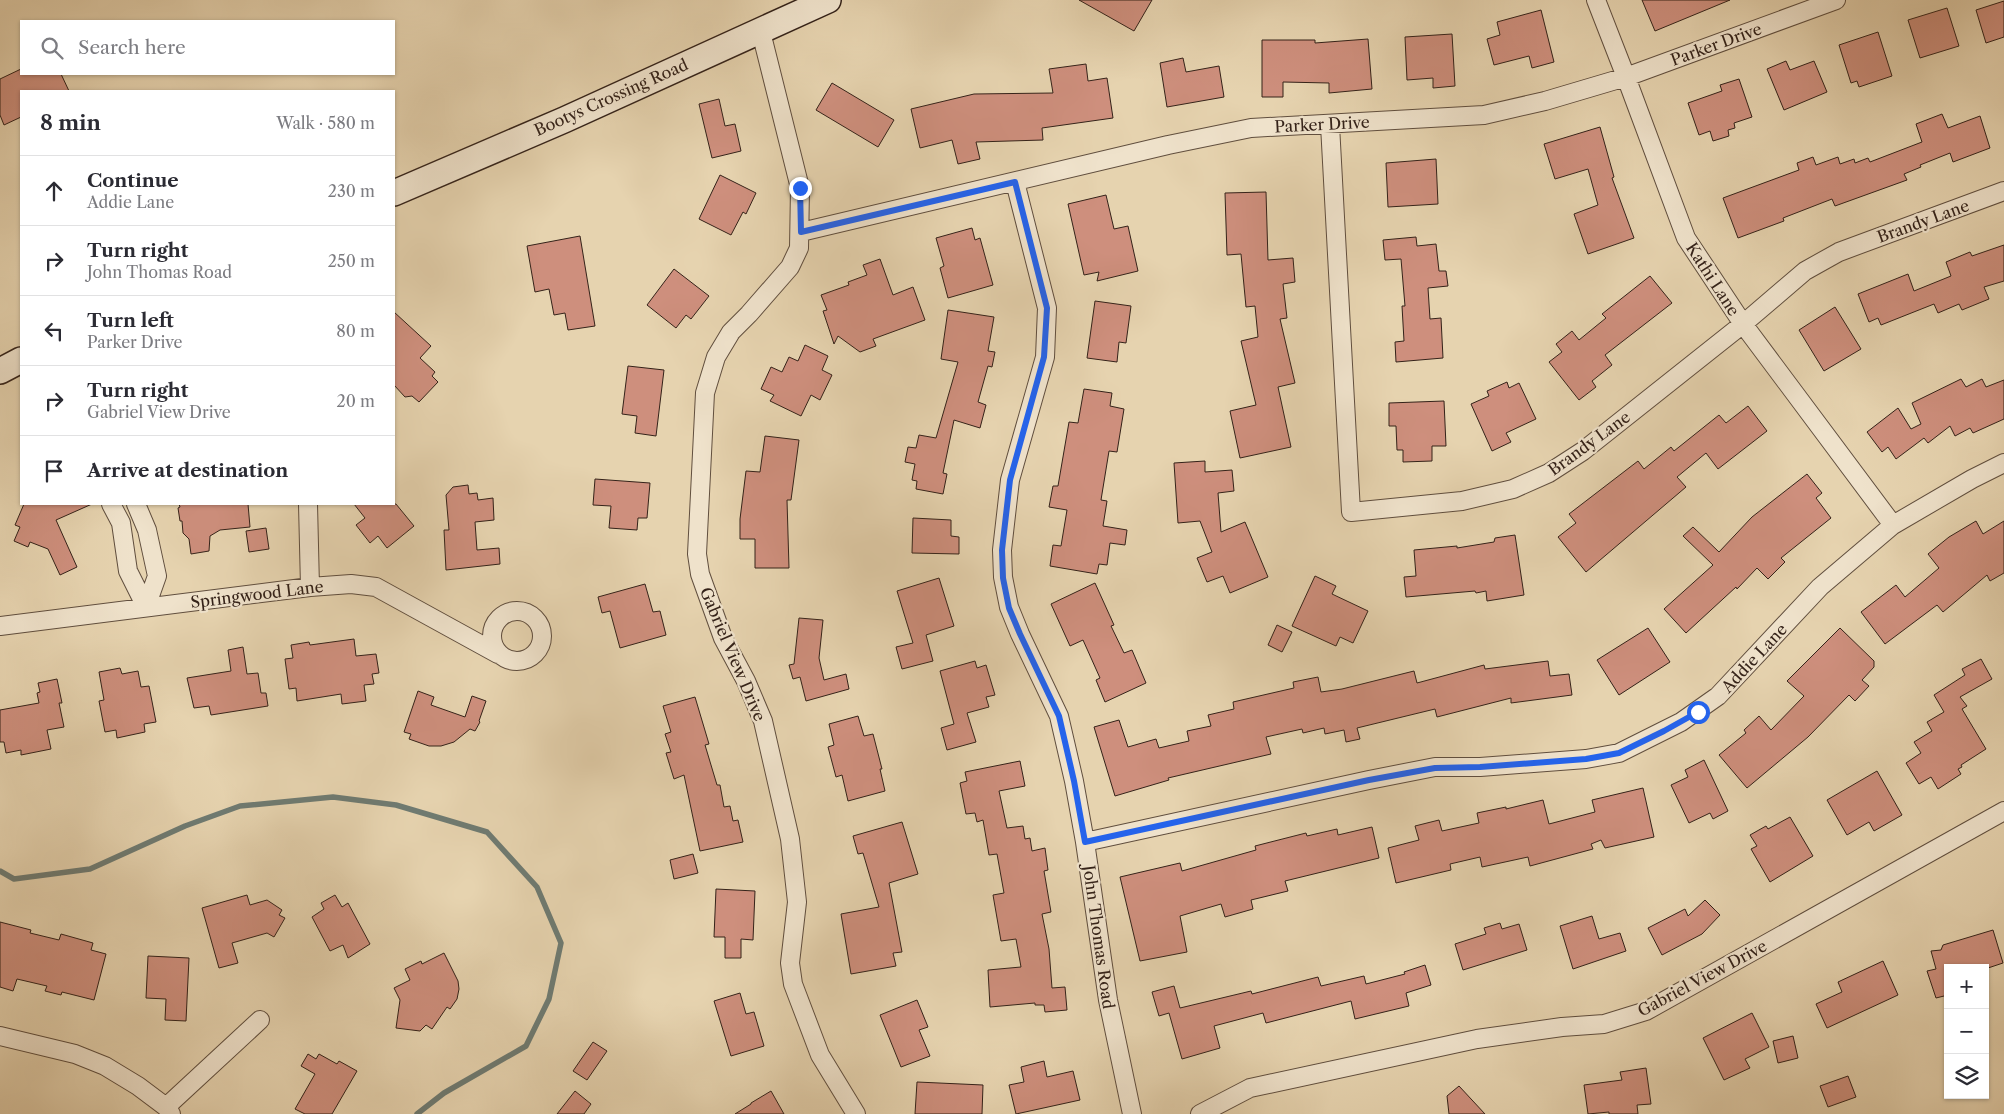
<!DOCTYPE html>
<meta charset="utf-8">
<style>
body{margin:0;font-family:"Libre Caslon Text",serif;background:#f2f2f3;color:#2b2b33}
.controls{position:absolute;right:15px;bottom:15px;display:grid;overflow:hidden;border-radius:0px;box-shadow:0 1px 4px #0004}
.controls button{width:45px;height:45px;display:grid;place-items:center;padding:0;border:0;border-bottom:1px solid #e1e1e2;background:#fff;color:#2b2b33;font:25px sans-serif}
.stop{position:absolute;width:15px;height:15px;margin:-11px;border:4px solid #2563eb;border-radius:50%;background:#fff}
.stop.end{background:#2563eb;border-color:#fff;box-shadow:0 1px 5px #0008}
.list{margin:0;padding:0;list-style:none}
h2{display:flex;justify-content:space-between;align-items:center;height:65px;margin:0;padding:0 20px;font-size:21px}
h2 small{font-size:16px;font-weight:400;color:#7c7c81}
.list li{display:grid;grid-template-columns:32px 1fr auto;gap:15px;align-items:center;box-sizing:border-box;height:70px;padding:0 20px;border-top:1px solid #e1e1e2}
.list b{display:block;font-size:19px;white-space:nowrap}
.list p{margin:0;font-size:16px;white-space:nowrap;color:#7c7c81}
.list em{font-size:16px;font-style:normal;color:#7c7c81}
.icon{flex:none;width:28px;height:28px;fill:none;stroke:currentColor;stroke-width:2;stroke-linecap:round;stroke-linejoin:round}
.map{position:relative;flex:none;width:2004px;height:1114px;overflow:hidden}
.search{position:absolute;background:#fff;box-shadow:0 1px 4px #0004;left:20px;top:20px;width:375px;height:55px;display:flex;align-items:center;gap:12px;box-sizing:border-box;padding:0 18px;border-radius:0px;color:#7c7c81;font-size:19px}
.panel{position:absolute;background:#fff;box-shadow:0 1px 4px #0004;left:20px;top:90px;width:375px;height:415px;border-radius:0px}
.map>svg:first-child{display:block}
</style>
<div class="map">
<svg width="2004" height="1114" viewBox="0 0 2004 1114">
<rect width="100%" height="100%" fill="#e6d3af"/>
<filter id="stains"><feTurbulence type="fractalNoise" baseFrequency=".004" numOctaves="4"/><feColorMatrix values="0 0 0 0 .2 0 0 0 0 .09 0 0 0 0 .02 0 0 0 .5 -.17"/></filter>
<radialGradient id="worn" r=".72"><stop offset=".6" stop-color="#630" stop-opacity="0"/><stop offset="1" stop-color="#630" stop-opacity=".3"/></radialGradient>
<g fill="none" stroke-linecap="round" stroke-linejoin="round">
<path stroke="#6f7b72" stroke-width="5.5" d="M0 871 14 879 90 869 185 826 240 806 333 797 396 805 487 832 537 887 561 943 549 999 526 1046 444 1093 417 1114"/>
</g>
<path fill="#ce8f7d" stroke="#342219" d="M1079 0H1152L1134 31Z
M1642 0H1730L1655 31Z
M2004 1V37L1986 43 1976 10Z
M1947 8 1959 46 1920 58 1908 20Z
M1541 10 1554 62 1532 68 1529 56 1494 65 1487 39 1500 35 1497 22Z
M1878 32 1892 76 1859 87 1857 81 1851 83 1839 45Z
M1452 34 1455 86 1433 88V78L1407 80 1405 37Z
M1368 39 1372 89 1329 93V83L1283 82V97H1262V40H1315V43Z
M1183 58 1186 72 1219 66 1224 97 1167 107 1160 63Z
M1786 61 1790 70 1814 61 1827 92 1784 110 1767 69Z
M1086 64 1088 81 1107 78 1113 118 1042 128 1043 140 976 142 980 159 958 164 952 140 920 148 911 109 974 94 1053 93 1049 69Z
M21 69V74H61L69 91H21V117L4 125 0 115V79Z
M1739 79 1752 117 1734 123 1735 128 1728 130 1729 136 1713 141 1710 131 1699 135 1688 103 1722 91 1720 85Z
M832 83 894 120 878 147 816 110Z
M719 99 725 126 735 124 741 151 712 158 699 104Z
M1942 114 1948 128 1980 116 1990 148 1953 162 1950 153 1920 165 1921 167 1904 174 1907 180 1835 206 1832 199 1783 218 1784 221 1738 238 1723 198 1799 170 1797 163 1813 157 1816 165 1838 157 1840 164 1854 159 1855 163 1868 158 1870 162 1922 142 1916 124Z
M1600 127 1614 177 1612 178 1634 238 1588 254 1574 214 1598 205 1588 169 1555 179 1544 144Z
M1436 159 1438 204 1388 207 1386 163Z
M720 175 756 193 746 214 743 212 731 235 699 219Z
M1266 192 1268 260 1293 258 1295 282 1283 284 1287 318 1280 319 1295 383 1278 387 1291 447 1240 458 1230 411 1256 405 1241 341 1258 337 1255 306 1246 307 1241 254 1227 255 1225 193Z
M1106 195 1114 229 1128 226 1138 271 1097 281 1099 272 1084 275 1068 204Z
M972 228 975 240 980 238 993 285 948 298 940 268 944 266 936 238Z
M580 236 595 326 568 330 565 313 554 315 549 289 535 292 527 246Z
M1416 237 1417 246 1436 244 1439 271H1446L1448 286 1428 288 1430 319 1441 318 1443 358 1396 362 1395 342 1404 341 1402 306H1405L1401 259 1385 260 1383 240Z
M2004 245V281L1984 287 1989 299 1962 310 1959 304 1938 313 1934 304 1881 325 1878 318 1869 322 1858 294 1908 274 1914 291 1951 276 1946 262 1970 252 1972 256Z
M880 259 893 295 913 287 925 320 873 339 876 346 860 352 838 336 834 344 823 311 827 310 821 295 849 285 848 282 867 275 863 265Z
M674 269 709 296 691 319 686 315 676 328 647 305Z
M1650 276 1672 303 1605 355 1612 365 1592 381 1596 387 1579 400 1549 362 1562 352 1556 344 1572 331 1579 340 1606 318 1602 314Z
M1095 301 1131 306 1126 343 1119 342 1117 362 1087 358Z
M1835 307 1861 349 1824 371 1799 330Z
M948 310 994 317 988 351 995 352 992 367 988 366 978 402 986 405 980 428 954 420 943 473 947 474 943 494 916 489 917 481 912 480 915 464 905 462 908 447 916 448 919 435 936 438 958 362 941 359Z
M394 312 431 346 420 358 435 372 432 376 438 382 419 402 412 396 405 397 394 385Z
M805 345 828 356 822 370 832 375 820 400 811 395 801 416 770 401 774 395 761 389 771 367 782 372 789 357 798 361Z
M628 366 664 370 656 436 635 433 637 416 622 414Z
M1961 379 1966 387 1982 379 1986 387 2004 380V419L1973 433 1970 428 1955 436 1950 426 1928 443 1924 438 1896 459 1888 447 1882 452 1867 432 1898 408 1911 429 1921 424 1912 403Z
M1507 382 1509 388 1519 383 1536 419 1506 433 1511 442 1492 451 1471 404 1489 396 1487 391Z
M1084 389 1112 393 1110 406 1124 409 1117 452 1109 451 1101 500 1107 501 1103 526 1127 530 1125 545 1110 543 1107 565 1099 564 1097 574 1050 566 1053 545 1061 546 1067 510 1049 507 1053 486H1058L1069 422 1078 423Z
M1444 401 1446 446H1432V461L1403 462V450H1397L1396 426H1389V403Z
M1748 406 1767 431 1718 469 1706 453 1677 477 1686 487 1586 572 1558 537 1576 523 1569 514 1638 461 1644 469 1671 447 1674 451 1719 415 1726 423Z
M765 436 799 440 791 500H787L789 568H755V539H740V519L746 471 760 472Z
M1205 461V472L1232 470 1234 491 1218 493 1221 532 1245 522 1268 577 1230 593 1223 576 1207 582 1197 558 1212 552 1200 521 1178 523 1174 463Z
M1807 474 1822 493 1816 498 1831 518 1781 558 1785 562 1768 579 1757 568 1737 589 1736 587 1686 633 1664 609 1713 565 1683 536 1693 527 1719 552 1752 517Z
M595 479 650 483 647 518H638L637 530 609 528 611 506 593 505Z
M468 485 469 494 477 493 478 500 493 498 494 520 475 522 477 550 499 548 500 564 446 570 444 530H449L446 495 453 487Z
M24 504H92L56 520 77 567 60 575 48 549 30 542 28 547 14 541 20 527 15 525Z
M179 504H248L250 527 220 530 210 536 209 551 191 554 189 539 183 533 182 521H180L178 508 180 507Z
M354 504H396L414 526 387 548 378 536 370 543 356 525 365 518Z
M913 518 951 520V536L959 537V554L912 553Z
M1976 521 1983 534 2004 521V573L1990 581 1987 575 1943 612 1937 605 1885 644 1861 612 1896 585 1905 597 1939 568 1928 554 1949 537Z
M266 528 269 549 249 552 246 531Z
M1515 535 1524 595 1487 601 1486 591 1476 593 1475 591 1406 597 1404 577 1416 576 1414 550 1457 546V548L1494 542 1495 538Z
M1315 576 1336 586 1332 594 1368 611 1353 643 1340 637 1336 646 1292 626Z
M939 578 954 626 926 635 933 661 902 669 896 647 913 643 897 591Z
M1095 583 1114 625 1111 626 1124 653 1132 650 1146 683 1105 702 1096 680 1100 678 1083 640 1070 646 1051 604Z
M645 584 653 612 660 611 666 635 620 648 610 611 602 613 598 597Z
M799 618 823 620 819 658 824 680 846 674 849 689 806 701 800 677 793 679 789 665 794 664Z
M1277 625 1292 632 1282 652 1268 645Z
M1648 628 1670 662 1619 695 1597 660Z
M1840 628 1874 661V667L1862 680 1869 686 1855 701 1849 695 1808 737 1747 788 1719 755 1746 733 1744 730 1759 716 1771 730 1804 696 1787 681Z
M354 639 356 656 376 654 379 673 372 674 374 684 364 685 366 701 342 704 341 694 297 701 296 688 289 689 285 659 293 658 291 645 309 642 310 645Z
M243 647 247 674 258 673 261 693H266L268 706 211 715 209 706 194 708 187 678 231 671 228 650Z
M1981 659 1992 679 1960 697 1967 706 1962 709 1986 749 1961 765 1962 767 1958 769 1961 774 1938 789 1931 777 1919 784 1906 763 1921 753 1914 742 1932 731 1927 722 1944 712 1934 695 1965 675 1962 669Z
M975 661 977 668 986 665 995 695 986 697 989 707 967 713 976 742 947 750 941 728 954 724 940 671Z
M1548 661 1550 676 1569 674 1572 695 1511 703V698L1437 717 1435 709 1357 728 1360 739 1346 742 1344 730 1325 734 1324 728 1303 733 1302 729 1266 737 1271 754 1168 778 1169 780 1115 796 1094 727 1119 720 1128 747 1156 739 1159 748 1189 741 1187 731 1211 726 1208 715 1234 709 1233 702 1294 688 1293 682 1318 677 1321 692 1342 689 1414 671 1417 683 1484 665 1485 669Z
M120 668 122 674 138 671 141 687 149 686 156 722 144 724 145 732 117 738 116 730 105 732 99 701 104 700 99 672Z
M57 679 62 703H59L64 727 47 730 51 749 21 755V750L6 753 4 742H0V710L39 703 37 693 40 692 38 683Z
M418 691 434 697 431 705 465 717 472 696 486 701 479 721 480 722 475 731 470 729 454 742 441 746H429L409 739 411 734 404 732Z
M695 697 709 744 705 745 717 785H720L724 807 730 806 733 821 738 820 743 842 700 851 684 775 674 779 666 753 671 752 665 734 671 732 663 706Z
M858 716 864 736 873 734 882 769H880L885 791 848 801 842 775 836 777 828 747 834 745 829 724Z
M1704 760 1728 811 1713 819 1710 813 1689 823 1671 785 1688 777 1685 770Z
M1020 761 1025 786 999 791 1007 828 1023 826 1025 839 1030 838 1032 851 1045 848 1048 870 1044 871 1051 912 1042 914 1049 949 1052 988 1065 987 1067 1010 1045 1012 1044 1005H1035V1003L990 1007 988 970 1021 967 1016 939 1001 941 993 895 1004 893 997 854 989 855 983 820 977 822 975 813 966 814 960 783 967 781 965 772Z
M1877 771 1902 815 1874 831 1869 822 1847 835 1827 800Z
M1643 788 1654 837 1605 848 1601 840 1591 844 1593 849 1530 866 1528 857 1482 867 1480 857 1450 864 1451 870 1396 883 1388 848 1419 840 1415 826 1439 820 1442 831 1479 823 1477 813 1506 807V809L1543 800 1549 824 1595 812 1592 800Z
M1790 817 1813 856 1770 882 1751 849 1757 846 1750 835 1766 826 1768 829Z
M902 822 918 874 889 883 902 952 893 953 896 966 851 974 841 914 879 907 863 853 858 854 853 836Z
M1372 827 1379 858 1285 881 1288 891 1251 900 1253 909 1225 917 1221 904 1180 916 1187 952 1140 961 1120 877 1180 863 1182 871 1256 850 1255 846 1306 833 1307 836 1337 829 1338 835Z
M693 854 698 873 674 879 670 860Z
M716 889 755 891 753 940 741 939V958H725V937H714Z
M247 895 250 905 267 900 282 910 279 915 285 918 274 937 267 933 232 943 238 963 219 968 202 908Z
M335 895 342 907 348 903 370 944 348 958 343 945 330 951 312 917 324 909 321 903Z
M1705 900 1720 915 1702 934 1662 955 1648 928 1685 909 1688 916Z
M1592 916 1599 939 1620 933 1626 951 1573 969 1560 926Z
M0 922 31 930 30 933 59 940 61 934 93 943 91 950 106 954 94 1000 62 992 61 995 45 991 47 986 17 979 13 991 0 987Z
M1500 923 1502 929 1519 924 1527 950 1463 970 1455 944 1486 934 1484 928Z
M1993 930 2003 963 1988 968H1948V995L1936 998 1927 971 1936 969 1931 951 1941 950 1943 945Z
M444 953 458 981 459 989 457 999 450 1009 447 1007 432 1029 426 1025 420 1031 396 1028 400 1000 394 988 410 980 405 969 421 961 422 964Z
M148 956 189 958 186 1021 165 1020 166 999 146 998Z
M1883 961 1898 995 1827 1028 1816 1004 1842 992 1838 982Z
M1425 965 1431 985 1406 993 1409 1006 1355 1019 1351 1001 1266 1023 1263 1013 1214 1026 1220 1048 1182 1059 1169 1013 1159 1016 1152 992 1174 986 1180 1008 1251 991 1252 994 1318 977 1321 986 1364 976 1366 984 1405 974 1404 972Z
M740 993 746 1014 754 1012 764 1046 731 1056 714 1001Z
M917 1000 928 1027 919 1030 930 1056 901 1067 880 1015Z
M1752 1013 1769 1047 1745 1059 1750 1068 1724 1080 1703 1038Z
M1793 1036 1798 1058 1778 1063 1773 1041Z
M593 1042 607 1051 587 1080 573 1071Z
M308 1054 316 1059 319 1054 337 1064 339 1061 357 1071 332 1114H305L295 1109 315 1074 301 1066Z
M1044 1061 1047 1077 1073 1071 1080 1100 1016 1114 1009 1085 1024 1082 1021 1067Z
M1646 1068 1651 1104 1637 1105 1638 1114H1609V1112L1588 1114 1584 1085 1622 1080 1620 1072Z
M1848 1076 1856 1097 1828 1107 1820 1086Z
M917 1082 983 1085 982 1114H915Z
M1459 1086 1485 1114H1449L1447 1096Z
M575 1091 591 1104 584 1114H557Z
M771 1091 784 1114H735L751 1104V1103Z"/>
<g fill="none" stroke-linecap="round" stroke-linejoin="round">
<g stroke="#604e3e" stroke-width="20">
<path id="street" d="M1596 0 1626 77 1686 238 1743 324 1893 525
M761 32 800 188 799 248 790 267 749 314 731 332 716 357 705 393 697 554 700 574 723 638 746 681 763 721 790 839 797 902 790 963 793 984 820 1055 856 1114
M1330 125 1351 512 1462 501 1513 489 1549 473 1583 451 1743 324 1805 271 1839 252 2004 191
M1015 182 1047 308 1045 357 1010 480 1002 550 1003 577 1009 607 1020 634 1059 716 1074 781 1085 842 1108 1000 1132 1114
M801 232 1168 145 1251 128 1484 115 1545 101 1626 77 1836 0
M111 504 121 523 128 571 146 607
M136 504 147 530 157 576 146 607
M308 504 310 587
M492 636a25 25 0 1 1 50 0a25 25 0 1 1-50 0Z
M0 626 310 587 351 584 376 587 498 654
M1085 842 1369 780 1435 767H1480L1586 759 1619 753 1681 722 1718 696 1820 587 1893 525 1972 479 2004 463
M0 1036 75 1054 105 1066 138 1086 166 1107 171 1114
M166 1107 260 1020
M1200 1114 1250 1088 1477 1039 1562 1027 1604 1024 1646 1011 2004 811"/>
</g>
<g stroke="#342219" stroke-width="28">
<path id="secondary" d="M394 193 564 120 828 0
M0 371 21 360"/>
</g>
<use href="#street" stroke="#efe2cb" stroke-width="18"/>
<use href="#secondary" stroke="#efe2cb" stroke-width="25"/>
</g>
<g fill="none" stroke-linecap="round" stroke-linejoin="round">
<path stroke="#2563eb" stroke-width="6" d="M800 188 801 232 1015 182 1047 308 1044 357 1010 480 1002 550 1003 578 1009 608 1020 634 1059 716 1074 781 1085 842 1369 780 1435 768 1480 767 1586 759 1619 753 1664 731 1698 712"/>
</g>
<g text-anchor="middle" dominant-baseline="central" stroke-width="4.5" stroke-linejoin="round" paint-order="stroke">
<g font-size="16" fill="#342219" stroke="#efe2cb">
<text transform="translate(1716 44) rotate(-20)">Parker Drive</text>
<text transform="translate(611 97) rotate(-24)">Bootys Crossing Road</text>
<text transform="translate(1322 124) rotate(-3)">Parker Drive</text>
<text transform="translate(1923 221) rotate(-20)">Brandy Lane</text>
<text transform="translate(1713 279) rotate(57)">Kathi Lane</text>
<text transform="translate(1589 443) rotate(-36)">Brandy Lane</text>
<text transform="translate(257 594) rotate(-7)">Springwood Lane</text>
<text transform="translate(733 654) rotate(67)">Gabriel View Drive</text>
<text transform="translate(1754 658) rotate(-47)">Addie Lane</text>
<text transform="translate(1099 937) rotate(82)">John Thomas Road</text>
<text transform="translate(1702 978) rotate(-28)">Gabriel View Drive</text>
</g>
</g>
<rect width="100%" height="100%" filter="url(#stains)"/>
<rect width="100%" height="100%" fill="url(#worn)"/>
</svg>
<div class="controls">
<button>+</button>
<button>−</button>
<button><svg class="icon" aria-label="layers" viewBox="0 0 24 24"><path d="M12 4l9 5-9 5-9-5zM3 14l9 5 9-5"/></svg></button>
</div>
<div class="stop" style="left:1698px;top:712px"></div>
<div class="stop end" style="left:800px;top:188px"></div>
<div class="search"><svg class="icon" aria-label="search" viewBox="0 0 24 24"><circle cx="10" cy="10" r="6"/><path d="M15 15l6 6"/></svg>Search here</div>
<section class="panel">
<h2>8 min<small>Walk · 580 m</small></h2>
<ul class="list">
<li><svg class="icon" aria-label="ahead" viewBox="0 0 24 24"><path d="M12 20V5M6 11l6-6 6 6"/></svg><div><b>Continue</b><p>Addie Lane</p></div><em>230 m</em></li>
<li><svg class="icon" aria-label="right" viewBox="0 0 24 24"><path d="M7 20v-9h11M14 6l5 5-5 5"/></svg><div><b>Turn right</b><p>John Thomas Road</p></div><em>250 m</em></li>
<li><svg class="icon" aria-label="left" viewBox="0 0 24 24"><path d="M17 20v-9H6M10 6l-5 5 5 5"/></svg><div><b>Turn left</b><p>Parker Drive</p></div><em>80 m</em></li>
<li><svg class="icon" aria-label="right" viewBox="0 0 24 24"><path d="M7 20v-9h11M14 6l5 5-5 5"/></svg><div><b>Turn right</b><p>Gabriel View Drive</p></div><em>20 m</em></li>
<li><svg class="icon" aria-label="arrive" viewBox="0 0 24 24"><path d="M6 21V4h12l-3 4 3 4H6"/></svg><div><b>Arrive at destination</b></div></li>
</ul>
</section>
</div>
